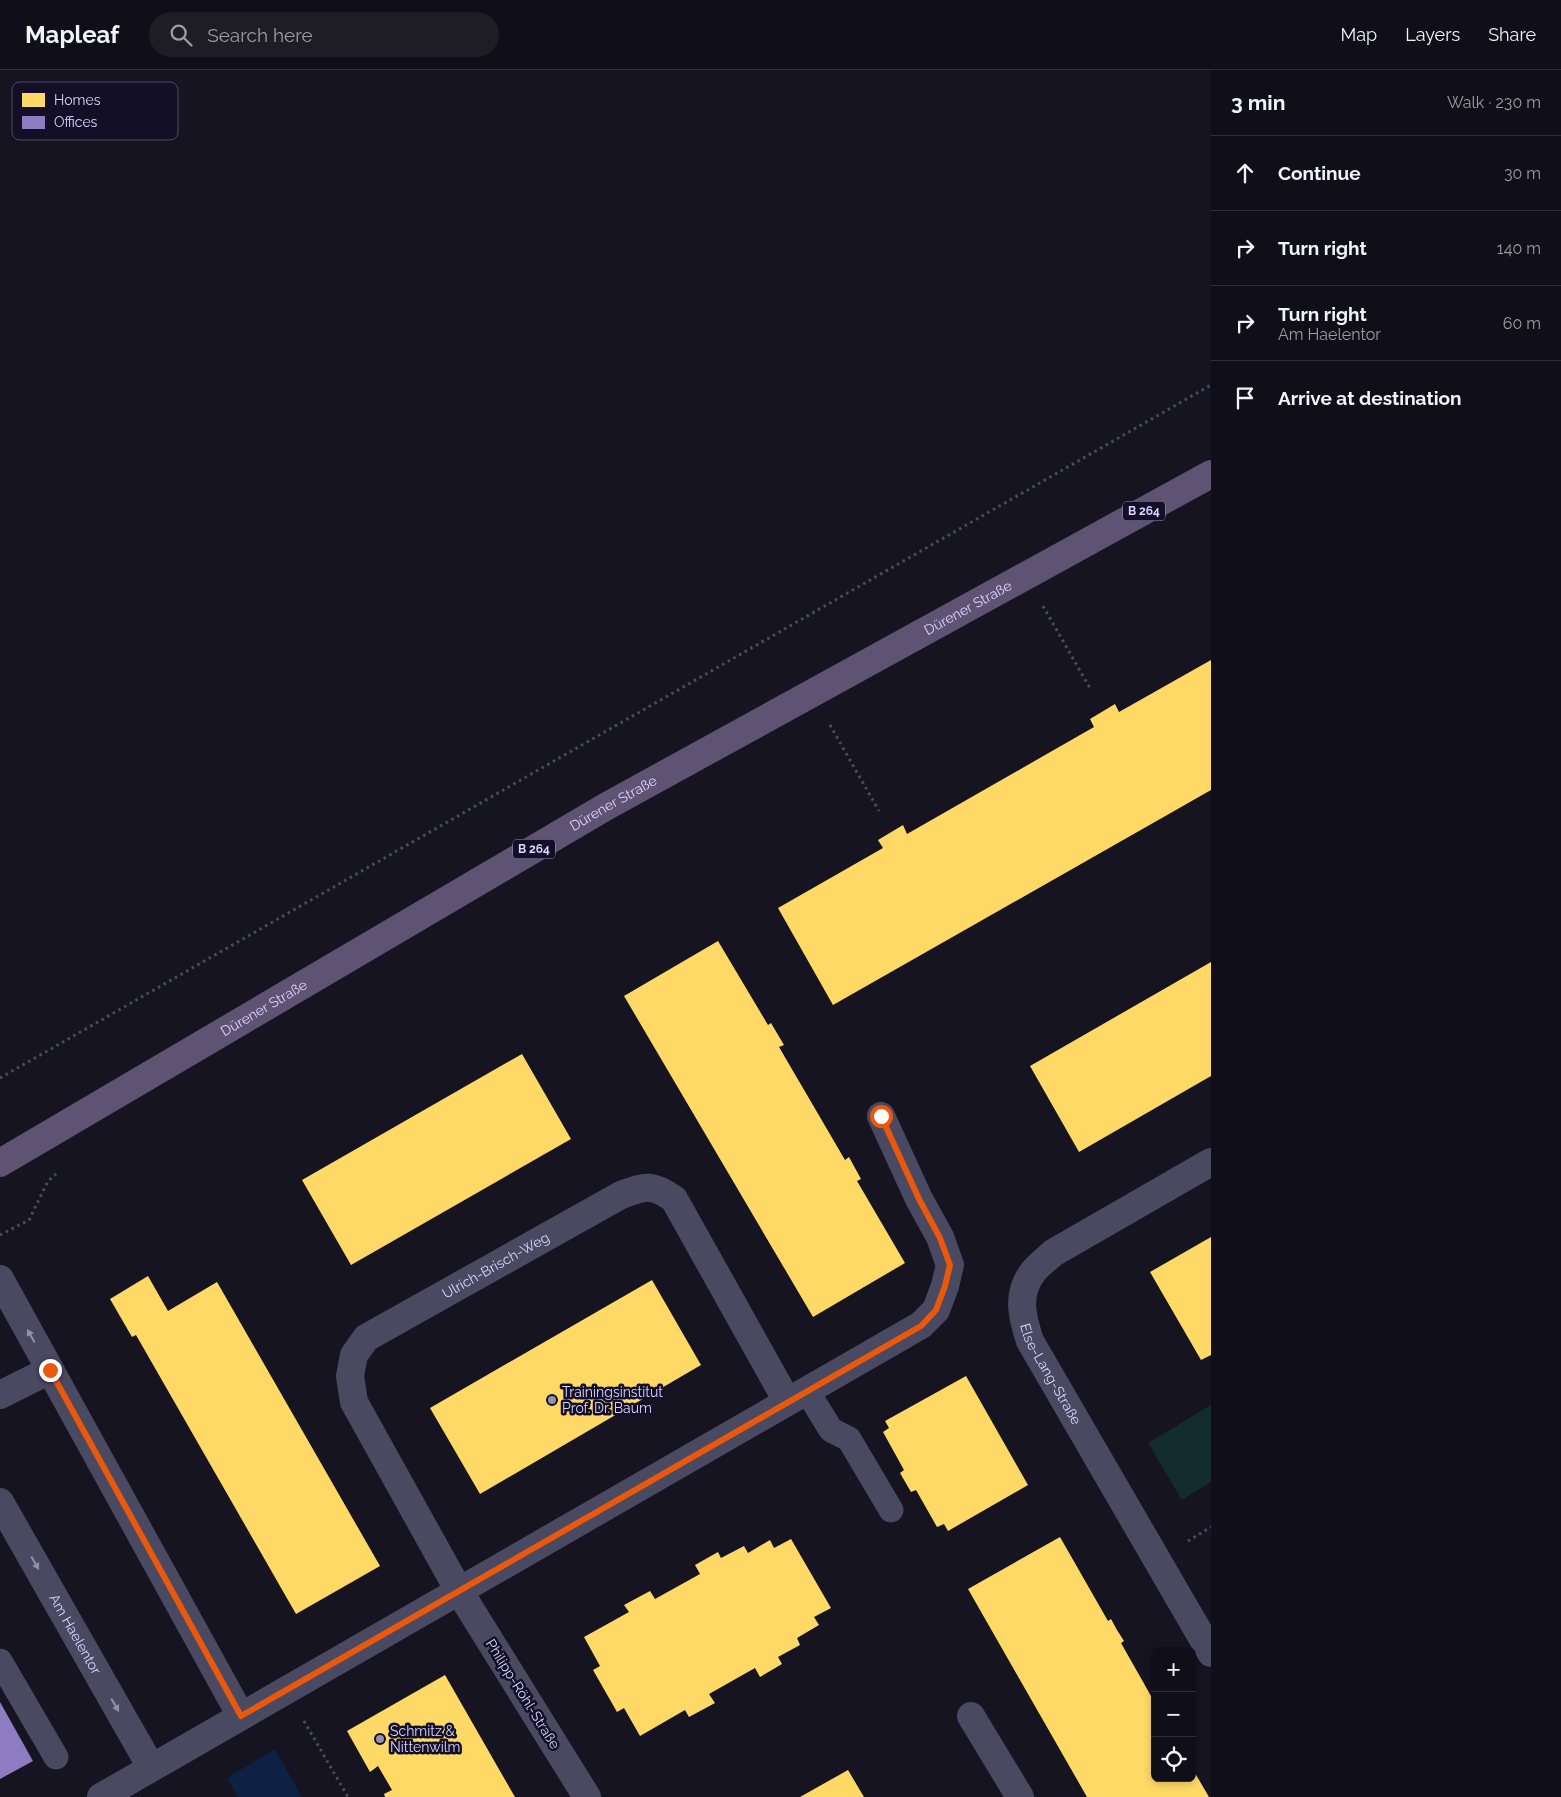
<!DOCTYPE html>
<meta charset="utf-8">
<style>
body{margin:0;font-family:Raleway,sans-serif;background:#1e1d26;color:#f1f3f6}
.controls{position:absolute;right:15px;bottom:15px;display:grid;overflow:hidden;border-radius:8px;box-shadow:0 2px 8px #0003}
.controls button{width:45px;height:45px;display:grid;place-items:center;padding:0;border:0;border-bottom:1px solid #302f38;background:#100f19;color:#f1f3f6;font:25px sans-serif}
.stop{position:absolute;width:15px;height:15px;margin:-11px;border:4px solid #ea580c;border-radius:50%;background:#fff}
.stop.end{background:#ea580c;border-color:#fff;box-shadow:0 1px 5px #0008}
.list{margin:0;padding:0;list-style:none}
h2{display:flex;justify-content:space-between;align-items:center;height:65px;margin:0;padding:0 20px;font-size:21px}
h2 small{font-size:16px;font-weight:400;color:#9c9ca2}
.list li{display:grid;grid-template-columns:32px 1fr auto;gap:15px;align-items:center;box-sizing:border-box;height:75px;padding:0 20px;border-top:1px solid #302f38}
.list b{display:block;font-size:19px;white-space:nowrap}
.list p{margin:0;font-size:16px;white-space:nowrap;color:#9c9ca2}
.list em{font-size:16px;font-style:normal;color:#9c9ca2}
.icon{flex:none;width:28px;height:28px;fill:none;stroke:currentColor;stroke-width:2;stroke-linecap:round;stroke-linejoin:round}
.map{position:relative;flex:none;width:1211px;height:1727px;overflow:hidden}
header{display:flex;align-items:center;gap:30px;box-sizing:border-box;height:70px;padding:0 25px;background:#100f19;border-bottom:1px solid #302f38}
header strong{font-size:24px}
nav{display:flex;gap:28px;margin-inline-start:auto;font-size:18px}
.search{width:350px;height:45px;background:#1e1d26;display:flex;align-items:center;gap:12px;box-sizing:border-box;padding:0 18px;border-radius:28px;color:#9c9ca2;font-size:19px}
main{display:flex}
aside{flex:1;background:#100f19}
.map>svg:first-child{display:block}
</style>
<header>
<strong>Mapleaf</strong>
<div class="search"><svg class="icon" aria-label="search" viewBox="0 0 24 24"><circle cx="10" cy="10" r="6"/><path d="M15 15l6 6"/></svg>Search here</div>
<nav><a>Map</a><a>Layers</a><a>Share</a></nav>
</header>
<main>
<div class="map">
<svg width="1211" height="1727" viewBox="0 0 1211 1727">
<rect width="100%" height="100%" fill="#161421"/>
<path fill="#132c2d" d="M1211 1335V1412L1182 1430 1148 1373Z"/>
<path fill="#0d2144" d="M275 1679 302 1727H238L227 1708Z"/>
<path fill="#ffd966" d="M1211 590V720L833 935 778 838 883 778 878 770 903 755 907 764 1094 657 1090 649 1115 634 1119 642Z
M718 871 768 955 771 953 784 975 779 977 845 1090 849 1087 861 1109 857 1111 905 1193 813 1247 624 926Z
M1211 892V1006L1079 1082 1030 996Z
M522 984 571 1069 351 1195 302 1110Z
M1211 1167V1285L1201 1290 1150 1202Z
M148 1206 168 1241 217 1212 380 1496 296 1544 136 1265 132 1267 110 1229Z
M652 1210 701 1295 480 1424 430 1338Z
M966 1306 1028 1415 948 1461 944 1454 937 1457 916 1420 911 1422 900 1403 904 1400 883 1362 889 1358 885 1351Z
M1060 1467 1108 1551 1111 1549 1117 1560 1124 1571 1121 1573 1155 1633V1708H1192V1698L1209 1727H1087L968 1519Z
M791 1469 831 1538 814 1547 819 1555 797 1568 800 1575 778 1587 782 1594 760 1607 755 1598 709 1624 715 1633 689 1647 685 1640 640 1666 624 1638 617 1642 593 1600 600 1596 584 1567 629 1542 624 1535 650 1521 655 1529 700 1504 695 1495 718 1482 721 1488 744 1476 748 1483 770 1470 774 1478Z
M445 1605 504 1708 515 1727H385L384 1724 392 1720 378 1696 370 1702 347 1661Z
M848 1700 864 1727H800Z"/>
<path fill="#8e7cc3" d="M0 1632 33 1691 0 1709Z"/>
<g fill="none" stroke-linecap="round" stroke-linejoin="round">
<path stroke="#44505f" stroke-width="3" stroke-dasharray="2.5 4" stroke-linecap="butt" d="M1043 536 1091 620
M830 655 879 741
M0 1008 1211 315
M0 1165 29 1150 48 1111 56 1104
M1188 1471 1211 1457
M304 1651 348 1727"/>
<path stroke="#4a4962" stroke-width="25" d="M807 1321 831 1360 849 1369 891 1440
M0 1591 56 1687"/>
<g stroke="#4a4962" stroke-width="28">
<path id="s1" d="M1211 1092 1053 1183C1047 1189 1038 1195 1033 1202 1016 1224 1022 1247 1030 1271L1211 1583"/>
<path d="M0 1209 241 1646"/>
<path d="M0 1325 50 1300"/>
<path id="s2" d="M0 1432 151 1697"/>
<path d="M971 1646 1020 1727"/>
<path d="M101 1727 921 1255 936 1240 945 1216 950 1195 940 1167 919 1129 881 1046"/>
<path id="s3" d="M587 1727 459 1521 354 1332 350 1306 354 1285 366 1268 621 1125C646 1116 651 1113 674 1129L787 1331"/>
</g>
<path stroke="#5e5373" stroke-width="28" id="s4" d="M0 1093 607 736 1211 404"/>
</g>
<defs><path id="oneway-solid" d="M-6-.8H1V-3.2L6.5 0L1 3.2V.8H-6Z" transform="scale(1.25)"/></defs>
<g fill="#928eb0">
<use href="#oneway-solid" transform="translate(31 1266) rotate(-119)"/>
<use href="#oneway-solid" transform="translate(35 1493) rotate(60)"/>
<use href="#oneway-solid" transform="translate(115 1635) rotate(60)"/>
</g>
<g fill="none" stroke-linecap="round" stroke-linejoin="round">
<path stroke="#ea580c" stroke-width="6" d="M50 1300 241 1646 921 1256 936 1240 945 1216 950 1195 940 1168 919 1129 881 1046"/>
</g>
<g fill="#9591b1" stroke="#130f26" stroke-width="2">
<circle cx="552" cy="1330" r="5"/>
<circle cx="380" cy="1669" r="5"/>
</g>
<g text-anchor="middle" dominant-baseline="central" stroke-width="5" stroke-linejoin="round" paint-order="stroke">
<g fill="#130f26" stroke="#9e99be" stroke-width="1">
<rect x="1123" y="431.5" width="42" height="19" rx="4"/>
<rect x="513" y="769.5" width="42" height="19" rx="4"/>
</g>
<g font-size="12" font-weight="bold" fill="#d9d4ff">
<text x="1144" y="441">B 264</text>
<text x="534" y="779">B 264</text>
</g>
<g font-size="14" fill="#d9d4ff" stroke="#130f26">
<text stroke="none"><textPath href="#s4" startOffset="1116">Dürener Straße</textPath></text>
<text stroke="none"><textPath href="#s4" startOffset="711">Dürener Straße</textPath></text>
<text stroke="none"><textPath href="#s4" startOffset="306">Dürener Straße</textPath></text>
<text stroke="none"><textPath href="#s3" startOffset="676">Ulrich-Brisch-Weg</textPath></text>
<text stroke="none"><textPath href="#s1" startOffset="321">Else-Lang-Straße</textPath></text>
<text stroke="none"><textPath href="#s2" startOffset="152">Am Haelentor</textPath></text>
<text transform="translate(523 1624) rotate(58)">Philipp-Röhl-Straße</text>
</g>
<g font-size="14" fill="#d9d4ff" stroke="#130f26" text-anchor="start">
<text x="562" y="1322">Trainingsinstitut<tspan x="562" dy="16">Prof. Dr. Baum</tspan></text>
<text x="390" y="1661">Schmitz &amp;<tspan x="390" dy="16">Nittenwilm</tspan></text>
</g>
</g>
<rect x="12" y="12" width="166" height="58" rx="8" fill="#130f26" stroke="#4e4a67" stroke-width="1"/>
<rect x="22" y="23" width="23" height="14" fill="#ffd966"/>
<rect x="22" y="46" width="23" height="13" fill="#8e7cc3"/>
<g font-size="14" fill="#d9d4ff">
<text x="54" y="35">Homes</text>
<text x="54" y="57">Offices</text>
</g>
</svg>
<div class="controls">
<button>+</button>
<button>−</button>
<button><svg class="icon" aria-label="locate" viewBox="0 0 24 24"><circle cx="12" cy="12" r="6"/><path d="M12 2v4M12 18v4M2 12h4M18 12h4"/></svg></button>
</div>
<div class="stop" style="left:881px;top:1046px"></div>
<div class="stop end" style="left:50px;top:1300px"></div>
</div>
<aside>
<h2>3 min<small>Walk · 230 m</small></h2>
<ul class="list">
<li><svg class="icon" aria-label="ahead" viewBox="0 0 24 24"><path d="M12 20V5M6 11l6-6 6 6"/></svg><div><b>Continue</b></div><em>30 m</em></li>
<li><svg class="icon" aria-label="right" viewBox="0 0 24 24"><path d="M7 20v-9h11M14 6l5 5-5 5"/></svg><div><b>Turn right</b></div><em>140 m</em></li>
<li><svg class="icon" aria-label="right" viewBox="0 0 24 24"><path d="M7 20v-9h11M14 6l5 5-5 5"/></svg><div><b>Turn right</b><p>Am Haelentor</p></div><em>60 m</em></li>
<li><svg class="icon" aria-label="arrive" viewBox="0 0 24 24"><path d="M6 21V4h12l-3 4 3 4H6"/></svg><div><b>Arrive at destination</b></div></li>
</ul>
</aside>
</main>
